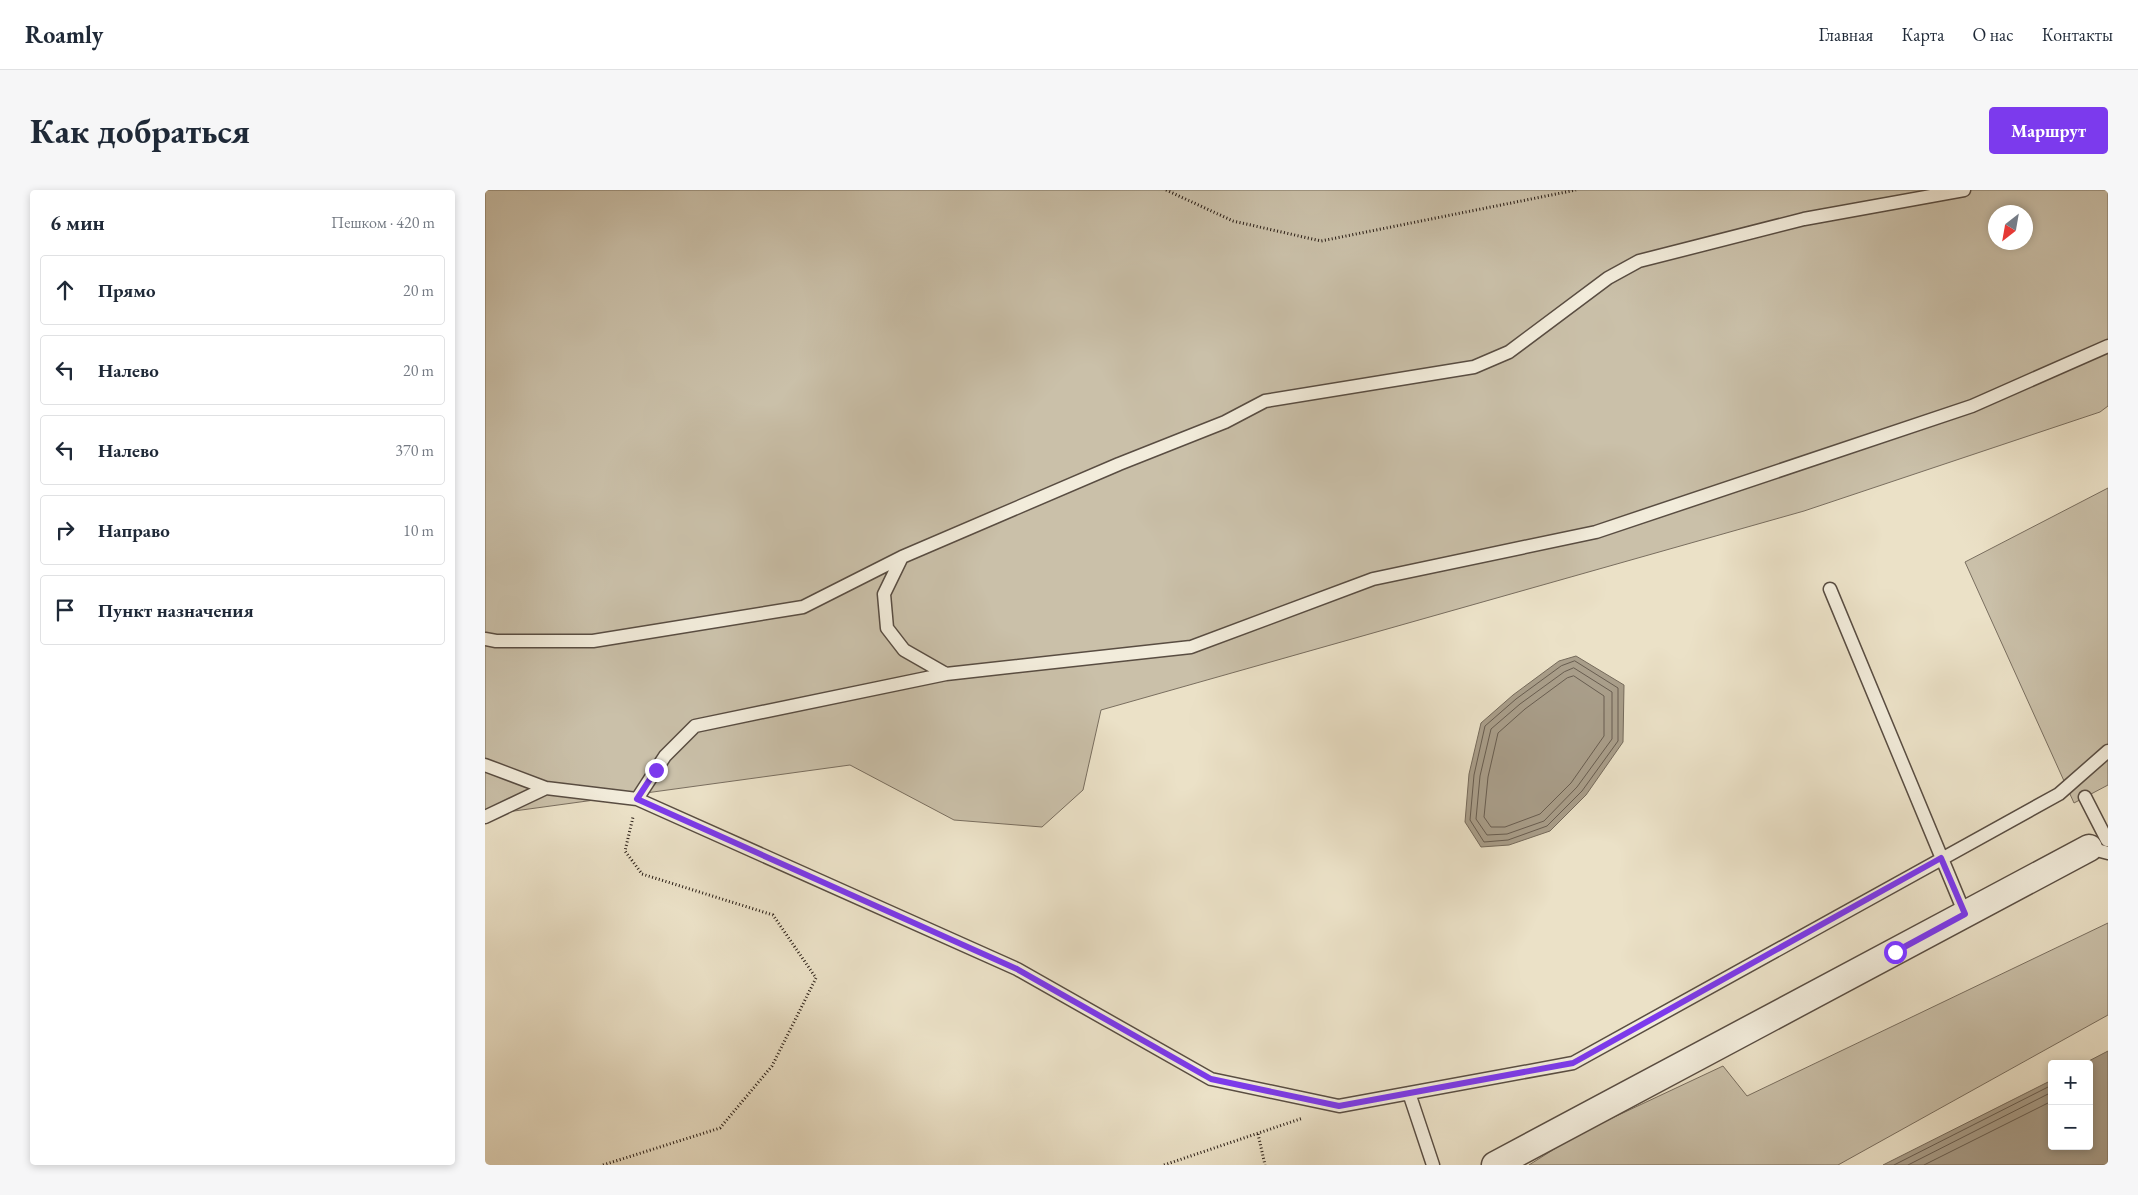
<!DOCTYPE html>
<html lang="ru">
<meta charset="utf-8">
<style>
body{margin:0;font-family:"EB Garamond",serif;background:#f6f6f7;color:#1f2937}
.controls{position:absolute;right:15px;bottom:15px;display:grid;overflow:hidden;border-radius:5px;box-shadow:0 2px 8px #0003}
.controls button{width:45px;height:45px;display:grid;place-items:center;padding:0;border:0;border-bottom:1px solid #e0e1e3;background:#fff;color:#1f2937;font:25px sans-serif}
.compass{position:absolute;left:1503px;top:15px;width:45px;height:45px;border-radius:50%;background:#fff;box-shadow:0 2px 8px #0003;rotate:211deg}
.stop{position:absolute;width:15px;height:15px;margin:-11px;border:4px solid #7c3aed;border-radius:50%;background:#fff}
.stop.end{background:#7c3aed;border-color:#fff;box-shadow:0 1px 5px #0008}
.list{margin:0;padding:0;list-style:none}
h2{display:flex;justify-content:space-between;align-items:center;height:65px;margin:0;padding:0 20px;font-size:21px}
h2 small{font-size:16px;font-weight:400;color:#747a83}
.list li{display:grid;grid-template-columns:32px 1fr auto;gap:15px;align-items:center;box-sizing:border-box;height:70px;margin:0 10px 10px;padding:0 10px;border:1px solid #e0e1e3;border-radius:5px}
.list b{display:block;font-size:19px;white-space:nowrap}
.list em{font-size:16px;font-style:normal;color:#747a83}
.icon{flex:none;width:28px;height:28px;fill:none;stroke:currentColor;stroke-width:2;stroke-linecap:round;stroke-linejoin:round}
.map{position:relative;flex:none;width:1623px;height:975px;overflow:hidden;border-radius:5px}
header{display:flex;align-items:center;gap:30px;box-sizing:border-box;height:70px;padding:0 25px;background:#fff;border-bottom:1px solid #e0e1e3}
header strong{font-size:24px}
nav{display:flex;gap:28px;margin-inline-start:auto;font-size:18px}
.intro{display:flex;align-items:center;justify-content:space-between;box-sizing:border-box;height:120px;padding:0 30px}
h1{margin:0;font-size:35px}
.button{padding:12px 22px;border-radius:5px;background:#7c3aed;color:#fff;font-size:18px;font-weight:700}
main{display:flex;gap:30px;padding:0 30px}
aside{flex:1;background:#fff;border-radius:5px;box-shadow:0 2px 8px #0003}
.map>svg:first-child{display:block}
</style>
<header>
<strong>Roamly</strong>
<nav><a>Главная</a><a>Карта</a><a>О нас</a><a>Контакты</a></nav>
</header>
<div class="intro"><h1>Как добраться</h1><a class="button">Маршрут</a></div>
<main>
<aside>
<h2>6 мин<small>Пешком · 420 m</small></h2>
<ul class="list">
<li><svg class="icon" aria-label="ahead" viewBox="0 0 24 24"><path d="M12 20V5M6 11l6-6 6 6"/></svg><div><b>Прямо</b></div><em>20 m</em></li>
<li><svg class="icon" aria-label="left" viewBox="0 0 24 24"><path d="M17 20v-9H6M10 6l-5 5 5 5"/></svg><div><b>Налево</b></div><em>20 m</em></li>
<li><svg class="icon" aria-label="left" viewBox="0 0 24 24"><path d="M17 20v-9H6M10 6l-5 5 5 5"/></svg><div><b>Налево</b></div><em>370 m</em></li>
<li><svg class="icon" aria-label="right" viewBox="0 0 24 24"><path d="M7 20v-9h11M14 6l5 5-5 5"/></svg><div><b>Направо</b></div><em>10 m</em></li>
<li><svg class="icon" aria-label="arrive" viewBox="0 0 24 24"><path d="M6 21V4h12l-3 4 3 4H6"/></svg><div><b>Пункт назначения</b></div></li>
</ul>
</aside>
<div class="map">
<svg width="1623" height="975" viewBox="0 0 1623 975">
<rect width="100%" height="100%" fill="#ebe1c7"/>
<filter id="stains"><feTurbulence type="fractalNoise" baseFrequency=".004" numOctaves="4"/><feColorMatrix values="0 0 0 0 .2 0 0 0 0 .09 0 0 0 0 .02 0 0 0 .5 -.17"/></filter>
<radialGradient id="worn" r=".72"><stop offset=".6" stop-color="#630" stop-opacity="0"/><stop offset="1" stop-color="#630" stop-opacity=".3"/></radialGradient>
<path fill="#cac0a9" stroke="#796e5f" fill-rule="evenodd" d="M0 0H1623V216L1615 222 1319 321 616 520 598 600 557 637 469 630 365 575 0 625ZM1510 22H1540V52H1510Z
M1623 298V595L1589 613 1480 372Z
M1623 733V825L1353 975H1044L1093 944 1238 876 1262 906Z"/>
<path fill="#a99e8a" stroke="#756a5b" d="M1091 466 1139 495 1138 552 1101 605 1065 641 1024 655 996 657 980 632 984 584 996 533 1028 505 1074 471Z
M1623 861V975H1398L1567 890V956H1604V874H1598Z"/>
<g fill="none" stroke-linecap="round" stroke-linejoin="round">
<path stroke="#685d50" stroke-width="1" d="M1090 471 1133 498V551L1097 601 1062 636 1023 650 999 652 985 630 989 585 1000 536 1031 509 1076 476Z
M1089 478 1127 502V549L1092 597 1059 631 1022 644 1002 645 991 629 995 586 1006 539 1035 514 1079 482Z
M1089 486 1119 506V546L1086 593 1055 624 1020 637H1006L999 627 1003 587 1013 543 1040 519 1082 488Z
M1409 975 1567 895
M1423 975 1567 902
M1439 975 1567 911"/>
<g stroke="#594d42" stroke-width="15">
<path id="service" d="M1623 156 1487 216 1111 342 888 389 706 457 461 484 210 536 180 566 152 609 532 779 726 889 854 916 1088 873 1574 604 1623 561
M417 367 399 404 402 438 419 460 461 484
M1345 399 1480 724
M0 449 11 451H108L318 417 417 367 634 274 740 232 780 211 989 177 1024 162 1123 88 1154 71 1319 29 1479 0
M0 575 61 598
M1600 607 1622 650
M0 627 61 598 152 609
M1604 658 1623 663
M924 903 948 975"/>
</g>
<g stroke="#594d42" stroke-width="29">
<path id="minor" d="M1010 975 1604 658"/>
</g>
<path stroke="#281c15" stroke-width="3" stroke-dasharray="1 2.5" stroke-linecap="butt" d="M681 0 748 31 836 51 1091 0
M773 944 780 975
M118 975 235 938 287 876 331 788 288 725 157 684 140 661 148 627
M679 975 818 928"/>
<use href="#service" stroke="#f2ecdb" stroke-width="12"/>
<use href="#minor" stroke="#f2ecdb" stroke-width="26"/>
</g>
<g fill="none" stroke-linecap="round" stroke-linejoin="round">
<path stroke="#7c3aed" stroke-width="6" d="M171 580 152 609 532 779 726 889 854 916 1088 873 1456 668 1480 724 1410 762"/>
</g>
<rect width="100%" height="100%" filter="url(#stains)"/>
<rect width="100%" height="100%" fill="url(#worn)"/>
</svg>
<div class="controls">
<button>+</button>
<button>−</button>
</div>
<svg class="compass" viewBox="-18 -18 36 36"><path d="M0-13l5 13h-10z" fill="#e53935"/><path d="M0 13l5-13h-10z" fill="#747a83"/></svg>
<div class="stop" style="left:1410px;top:762px"></div>
<div class="stop end" style="left:171px;top:580px"></div>
</div>
</main>
